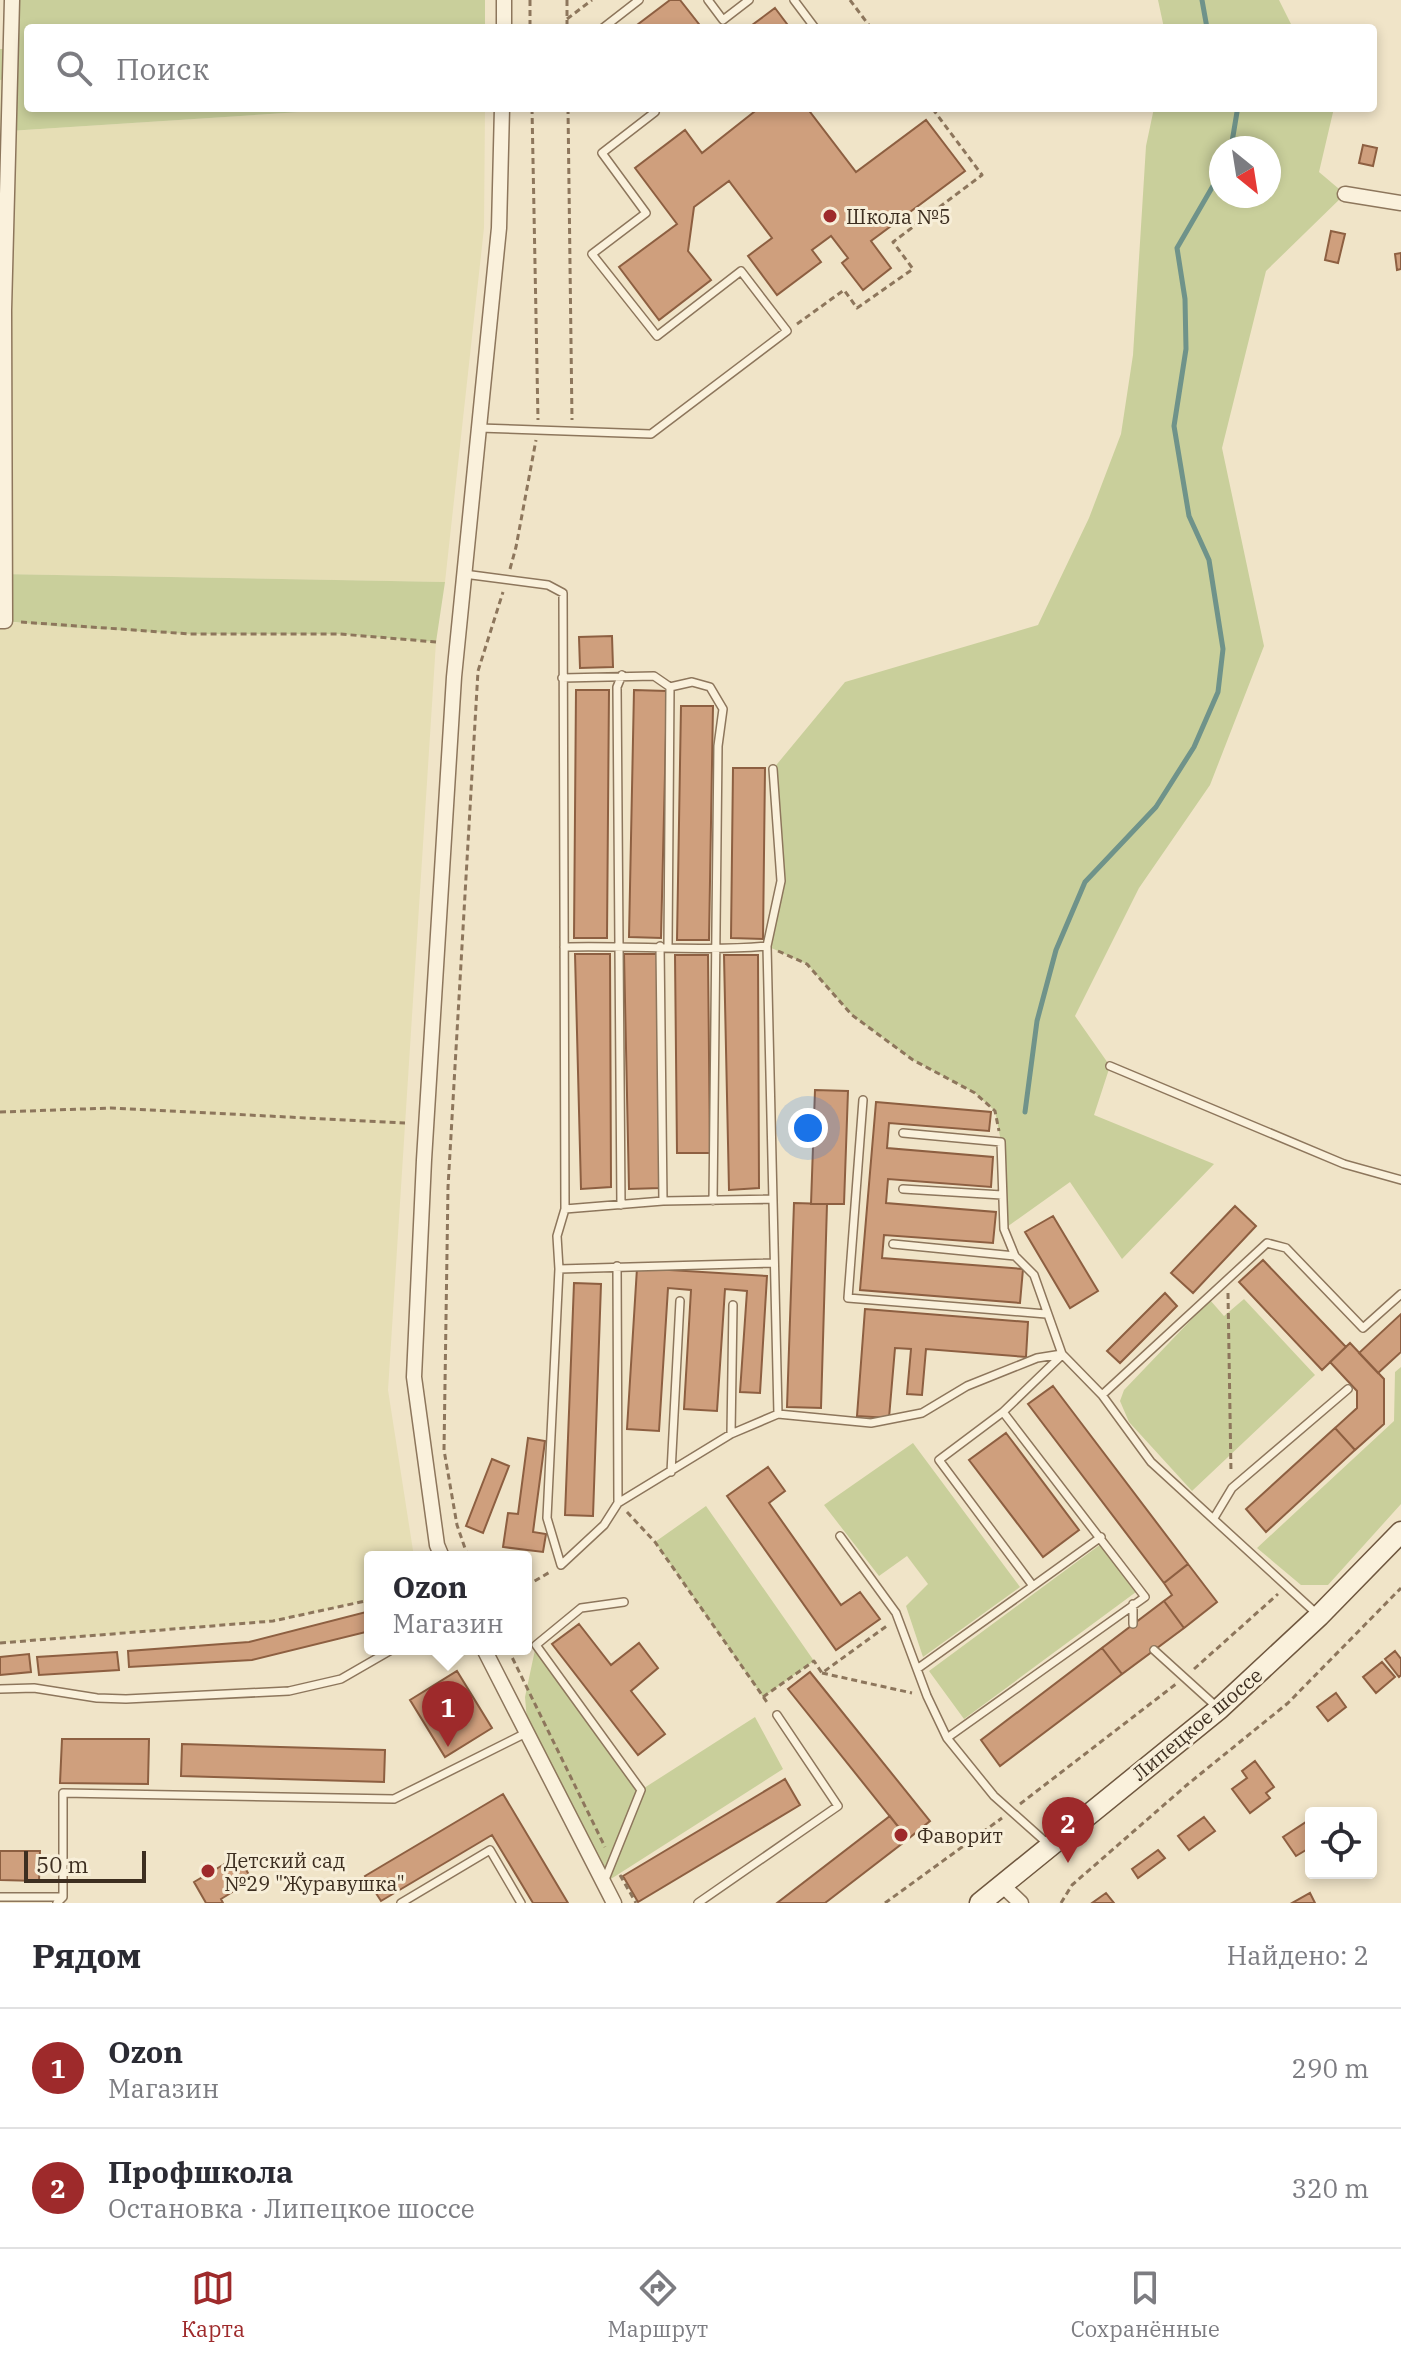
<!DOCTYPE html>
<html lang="ru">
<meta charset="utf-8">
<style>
body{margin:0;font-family:"IBM Plex Serif",serif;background:#f2f2f3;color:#2b2b33}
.controls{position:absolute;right:24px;bottom:24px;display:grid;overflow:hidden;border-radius:8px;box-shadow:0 4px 12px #0003}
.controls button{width:72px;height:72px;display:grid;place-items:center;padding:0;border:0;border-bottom:2px solid #e1e1e2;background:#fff;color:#2b2b33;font:40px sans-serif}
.compass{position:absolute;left:1209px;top:136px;width:72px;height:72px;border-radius:50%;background:#fff;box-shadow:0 4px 12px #0003;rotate:150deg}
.scale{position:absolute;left:24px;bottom:20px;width:122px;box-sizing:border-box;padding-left:8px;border:4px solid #3d2e20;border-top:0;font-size:22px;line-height:28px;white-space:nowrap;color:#3d2e20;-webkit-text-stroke:6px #f7eed8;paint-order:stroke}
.you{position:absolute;left:808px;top:1128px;width:28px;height:28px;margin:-20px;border:6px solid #fff;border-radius:50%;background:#1a73e8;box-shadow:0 0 0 12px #1a73e833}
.badge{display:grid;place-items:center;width:52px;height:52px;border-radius:50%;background:#9e2a2b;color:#fff;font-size:26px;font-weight:700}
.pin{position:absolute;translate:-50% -66px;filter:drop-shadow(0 2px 4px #0008)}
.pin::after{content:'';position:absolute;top:42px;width:28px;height:24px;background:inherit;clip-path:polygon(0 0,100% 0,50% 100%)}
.popup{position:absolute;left:364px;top:1551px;width:168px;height:104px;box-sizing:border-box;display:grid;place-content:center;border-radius:8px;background:#fff;filter:drop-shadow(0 2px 6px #0005);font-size:26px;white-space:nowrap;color:#7c7c81}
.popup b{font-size:30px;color:#2b2b33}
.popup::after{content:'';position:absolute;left:50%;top:100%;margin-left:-16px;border:16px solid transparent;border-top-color:#fff}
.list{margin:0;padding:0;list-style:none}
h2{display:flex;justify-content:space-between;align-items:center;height:104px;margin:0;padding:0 32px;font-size:34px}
h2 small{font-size:26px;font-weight:400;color:#7c7c81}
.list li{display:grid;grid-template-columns:52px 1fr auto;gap:24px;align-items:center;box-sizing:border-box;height:120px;padding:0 32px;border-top:2px solid #e1e1e2}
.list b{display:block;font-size:30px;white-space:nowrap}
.list p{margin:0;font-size:26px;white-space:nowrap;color:#7c7c81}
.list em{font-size:26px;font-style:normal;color:#7c7c81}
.icon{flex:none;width:44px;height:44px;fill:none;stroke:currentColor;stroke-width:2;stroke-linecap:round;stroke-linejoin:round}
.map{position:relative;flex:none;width:1401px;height:1903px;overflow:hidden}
.search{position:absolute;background:#fff;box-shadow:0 4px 12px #0003;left:24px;right:24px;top:24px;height:88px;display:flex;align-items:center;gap:20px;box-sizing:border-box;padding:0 28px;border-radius:8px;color:#7c7c81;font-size:30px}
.sheet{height:344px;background:#fff}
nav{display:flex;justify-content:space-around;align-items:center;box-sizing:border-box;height:112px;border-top:2px solid #e1e1e2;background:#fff;font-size:22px;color:#7c7c81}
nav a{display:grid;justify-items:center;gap:4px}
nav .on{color:#9e2a2b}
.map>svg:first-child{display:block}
</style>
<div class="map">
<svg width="1401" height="1903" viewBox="0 0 1401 1903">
<rect width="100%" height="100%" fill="#f0e4c8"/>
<path fill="#e6deb5" d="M10 79V131L362 108H485L484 228 445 582 0 574V80Z
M0 621 62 627 190 634H340L436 642 388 1390 414 1557H370V1600L273 1621 0 1643Z"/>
<path fill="#c9cf9b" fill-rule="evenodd" d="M12 0H485V28H28V108H362L9 131 10 79 0 80V49H10Z
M1158 0H1279L1293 28H1164Z
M1154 108H1334L1319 172 1345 194 1266 271 1222 448 1264 646 1210 785 1139 888 1075 1016 1110 1066 1094 1115 1214 1164 1122 1259 1070 1182 1004 1229 1001 1142 995 1111 975 1093 913 1060 852 1015 807 964 767 946 781 881 773 769 845 682 1038 625 1089 518 1121 434 1133 355 1146 146ZM1221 148H1269V196H1221Z
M0 574 445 582 436 642 340 634H190L62 627 5 621Z
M1244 1299 1315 1375 1192 1491 1129 1422 1120 1401 1124 1390 1210 1300 1224 1316Z
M1401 1367V1504L1328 1585H1301L1257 1548 1394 1421 1395 1372Z
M913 1443 1020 1587 923 1657 906 1606 928 1584 907 1556 879 1576 824 1505Z
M706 1506 814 1661 763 1697 655 1542Z
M1101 1544 1136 1592 964 1719 929 1671Z
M536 1645 641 1790 755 1717 783 1769 603 1884 528 1732 525 1697Z"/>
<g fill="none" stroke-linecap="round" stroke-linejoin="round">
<path stroke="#6f938a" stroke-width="5" d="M1202 0 1207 28
M1231 148 1237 112 1235 108
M1025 1112 1037 1021 1056 950 1085 882 1156 807 1194 747 1218 692 1223 649 1209 560 1189 516 1174 426 1186 349 1185 299 1177 248 1221 172"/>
</g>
<path fill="#cf9f7d" stroke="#8d5f41" stroke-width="2" d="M670 0H680L702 28H633Z
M775 8 790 28H748Z
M759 108H807L856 172 926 120 965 171 871 241 891 268 863 290 842 263 848 258 831 236 812 250 821 262 777 295 748 256 772 238 729 181 694 207 688 251 711 280 659 320 619 267 677 224 635 168 685 130 702 153Z
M1363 145 1377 148 1373 166 1359 163Z
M1331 231 1345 234 1338 263 1325 260Z
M1401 253V269L1397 270 1395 254Z
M612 636 613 667 580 668 579 637Z
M576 690H609L607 938H574Z
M634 690 667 691 661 938 629 937Z
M681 706H713L709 940H677Z
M733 768H765L763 939 731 938Z
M575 954H610L611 1187 581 1189Z
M624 954H658L660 1188 629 1189Z
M675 955H708L710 1153H677Z
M724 955H758L759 1188 729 1190Z
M815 1090 848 1091 844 1204H811Z
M876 1102 991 1112 989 1131 889 1123 887 1148 993 1157 991 1187 888 1179 886 1203 996 1212 993 1243 884 1235 882 1258 1023 1269 1020 1303 860 1290Z
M794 1203 827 1204 821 1408 787 1407Z
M1235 1206 1256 1226 1193 1293 1171 1273Z
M1053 1216 1098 1291 1070 1308 1025 1232Z
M1263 1260 1346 1347 1322 1370 1239 1282Z
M637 1268 767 1276 760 1393 740 1392 747 1291 725 1289 717 1411 684 1409 691 1290 668 1288 659 1431 627 1429Z
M574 1283 601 1284 593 1516 565 1515Z
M1165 1293 1177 1306 1120 1363 1107 1351Z
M865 1309 1028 1322 1026 1357 926 1349 922 1395 907 1394 911 1349 895 1348 889 1418 857 1416Z
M1401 1314V1352L1378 1373 1359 1353Z
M1350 1343 1384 1379V1424L1355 1450 1335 1428 1357 1408V1391L1330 1362Z
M1053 1386 1188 1564 1164 1583 1028 1404Z
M1335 1428 1355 1450 1266 1532 1246 1509Z
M1006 1433 1079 1530 1043 1557 969 1460Z
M528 1438 545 1441 533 1532 546 1534 543 1552 503 1547 508 1513 518 1514Z
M492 1459 509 1466 483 1533 466 1526Z
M768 1467 785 1491 769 1503 841 1605 860 1592 880 1619 836 1650 727 1496Z
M1188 1564 1217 1602 1184 1628 1164 1601 1172 1595 1164 1583Z
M1164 1601 1184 1628 1122 1674 1102 1648Z
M370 1611V1631L252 1660 129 1667 128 1651 249 1642Z
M579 1624 611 1665 639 1643 658 1668 631 1691 665 1734 638 1755 552 1644Z
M1102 1648 1122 1674 1000 1766 981 1740Z
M1395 1651 1401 1659V1675L1399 1677 1385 1659Z
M117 1652 119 1670 39 1675 37 1657Z
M29 1654 31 1672 0 1675V1657Z
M1382 1662 1395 1677 1376 1693 1363 1677Z
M457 1671 492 1728 445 1757 410 1700Z
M810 1672 930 1821 908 1839 788 1689Z
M1336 1693 1346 1707 1328 1721 1317 1707Z
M62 1739H149L148 1784 60 1783Z
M182 1744 385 1750 384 1782 181 1776Z
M1255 1761 1274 1787 1266 1793 1270 1798 1250 1813 1232 1789 1247 1778 1242 1771Z
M785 1779 800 1805 638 1902 623 1876Z
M503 1794 568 1903H533L492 1835 381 1901 365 1876Z
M890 1816 908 1839 825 1903H777Z
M1204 1817 1215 1831 1189 1850 1178 1836Z
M1306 1822 1311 1830V1847L1296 1856 1283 1837Z
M1158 1850 1165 1858 1138 1878 1132 1869Z
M0 1851H40L39 1881 0 1880Z
M238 1856 252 1880 221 1899 223 1903H206L194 1882Z
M1106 1893 1114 1903H1092Z
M1310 1893 1315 1903H1292Z"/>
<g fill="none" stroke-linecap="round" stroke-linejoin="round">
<g stroke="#8d765c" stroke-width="10">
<path id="service" d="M708 0 723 20 749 0
M794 0 815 28
M603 28 639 0
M479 428 651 434 787 331 741 271 657 336 592 254 646 213 602 153 655 112 653 108
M464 574 548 585 563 593 565 1209 557 1236 559 1269 547 1518 561 1565 604 1525 618 1503 731 1434 778 1414 871 1423 922 1413 967 1386 1037 1358 1062 1354
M562 678 654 676 670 687 692 682 710 687 723 709 718 746 713 1201
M773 769 781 881 767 946 778 1414
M660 946 663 1201
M564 947C632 945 700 952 767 946
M668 947 670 687
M1110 1066 1344 1164 1401 1180
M863 1100 848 1298 1046 1314
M903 1133 1001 1142 1004 1229 1015 1256 1034 1275 1062 1354 1102 1395 1151 1462 1317 1614
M903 1189 1002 1195
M621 1205 617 687 622 675
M565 1209 663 1201 773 1199
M893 1244 1015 1256
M617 1266 618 1503
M559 1269 774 1263
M1102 1395 1267 1243 1286 1248 1363 1328 1401 1294
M731 1434 733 1305
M671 1472 680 1301
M1214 1518 1232 1488 1348 1389
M840 1536 896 1613 927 1696 947 1738 994 1796 1048 1844
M1033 1586 1101 1537
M1133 1624V1604
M1154 1650 1218 1708
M917 1669 1033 1586 939 1460 1003 1412
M0 1689 34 1688 97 1698 126 1699 289 1691 341 1679 393 1649
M947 1738 1145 1597 1003 1412 1061 1356
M604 1882 641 1790 536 1645 581 1608 624 1602
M0 1897H62
M57 1903 63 1897V1793L394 1799 528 1732
M401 1903 490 1850 521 1903
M698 1903 838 1806 777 1715"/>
</g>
<g stroke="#8d765c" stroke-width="17">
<path id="minor" d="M504 28V0
M1345 194 1401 203
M0 621H5L4 310 12 0
M442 1557 437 1545 414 1377 424 1160 454 677 499 228 502 108
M484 1649 614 1903
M1002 1885 1021 1903"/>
</g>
<g stroke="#6f573f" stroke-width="23">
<path id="secondary" d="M980 1903 1219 1709 1319 1616 1401 1532"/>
</g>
<path stroke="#8d765c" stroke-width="3" stroke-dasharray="6 4" stroke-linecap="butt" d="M530 0V28
M567 0V28
M850 0 871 28
M567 19 592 0
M532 108 538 420
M568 108 572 420
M797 324 844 290 857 308 913 269 893 242 982 175 932 108
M510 569 516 547 536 440
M21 622 190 634H340L436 642
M778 951 807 964 852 1015 913 1060 975 1093 995 1111 999 1131
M0 1112 111 1108 405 1123
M1228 1293 1231 1473
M627 1512 655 1542 769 1705
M468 1557 457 1525 444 1450 448 1187 478 671 503 592
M526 1586 550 1572
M0 1643 273 1621 370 1600
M508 1649 605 1847
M1194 1669 1278 1594
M822 1673 912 1693
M763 1697 814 1661 822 1673 888 1625
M1020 1804 1176 1684
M620 1875 636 1903
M885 1903 1002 1818
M1061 1903 1072 1885 1188 1784 1288 1703 1401 1588"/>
<use href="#service" stroke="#faf1dc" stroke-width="7"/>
<use href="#minor" stroke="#faf1dc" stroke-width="14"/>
<use href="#secondary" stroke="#faf1dc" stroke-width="20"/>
</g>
<g fill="#9e2a2b" stroke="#f7eed8" stroke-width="3">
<circle cx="830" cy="216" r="8"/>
<circle cx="901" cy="1835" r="8"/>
<circle cx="208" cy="1871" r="8"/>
</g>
<g text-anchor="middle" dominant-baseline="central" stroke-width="6" stroke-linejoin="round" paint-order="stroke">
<g font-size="20" fill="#3d2e20" stroke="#f7eed8" text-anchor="start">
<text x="846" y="216">Школа №5</text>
<text x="917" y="1835">Фаворит</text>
<text x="224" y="1860">Детский сад<tspan x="224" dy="23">№29 "Журавушка"</tspan></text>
</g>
<g font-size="20" fill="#3d2e20" stroke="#f7eed8">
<text transform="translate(1197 1724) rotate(-40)">Липецкое шоссе</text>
</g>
</g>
</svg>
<div class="controls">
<button><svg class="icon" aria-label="locate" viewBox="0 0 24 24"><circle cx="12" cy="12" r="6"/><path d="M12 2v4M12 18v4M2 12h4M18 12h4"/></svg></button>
</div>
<svg class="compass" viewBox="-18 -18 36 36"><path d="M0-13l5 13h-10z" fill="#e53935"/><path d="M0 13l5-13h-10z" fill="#7c7c81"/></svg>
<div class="scale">50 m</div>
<div class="you"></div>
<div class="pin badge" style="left:448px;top:1747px">1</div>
<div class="popup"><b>Ozon</b>Магазин</div>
<div class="pin badge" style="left:1068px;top:1863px">2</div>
<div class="search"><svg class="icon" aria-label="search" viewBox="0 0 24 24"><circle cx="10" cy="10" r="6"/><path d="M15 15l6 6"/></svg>Поиск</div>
</div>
<section class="sheet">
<h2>Рядом<small>Найдено: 2</small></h2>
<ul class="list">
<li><span class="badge">1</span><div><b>Ozon</b><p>Магазин</p></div><em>290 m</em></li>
<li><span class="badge">2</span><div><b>Профшкола</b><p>Остановка · Липецкое шоссе</p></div><em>320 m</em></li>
</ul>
</section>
<nav>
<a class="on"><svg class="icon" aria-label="map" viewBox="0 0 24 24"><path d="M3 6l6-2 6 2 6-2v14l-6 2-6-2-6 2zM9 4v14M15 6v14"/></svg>Карта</a>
<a><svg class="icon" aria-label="directions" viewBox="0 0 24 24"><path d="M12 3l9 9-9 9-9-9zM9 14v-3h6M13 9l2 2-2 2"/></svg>Маршрут</a>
<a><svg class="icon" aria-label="saved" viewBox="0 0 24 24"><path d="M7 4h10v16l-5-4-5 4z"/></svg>Сохранённые</a>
</nav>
